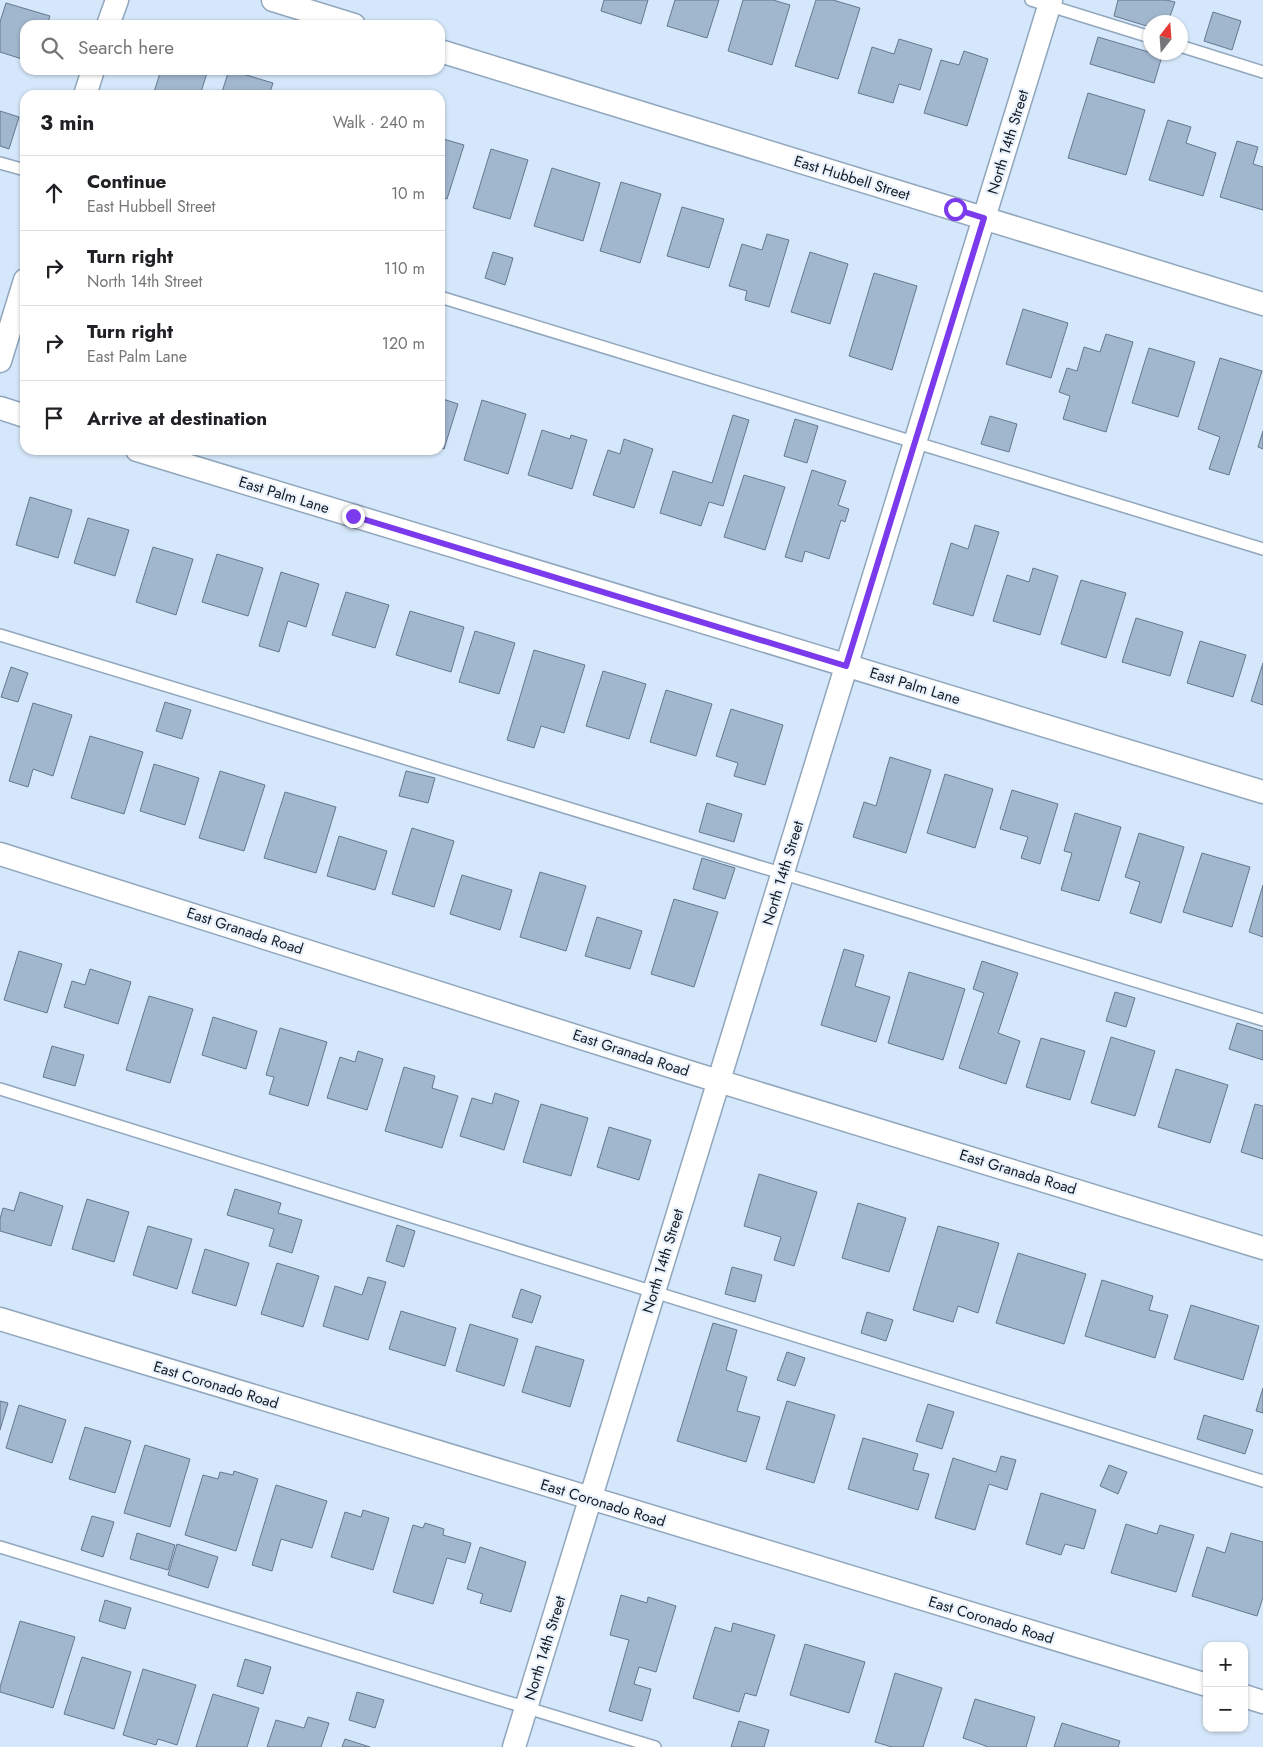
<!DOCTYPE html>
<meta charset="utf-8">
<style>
body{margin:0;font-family:Jost,sans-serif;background:#f2f2f2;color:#202124}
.controls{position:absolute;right:15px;bottom:15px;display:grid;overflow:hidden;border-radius:10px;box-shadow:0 1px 4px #0004}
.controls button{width:45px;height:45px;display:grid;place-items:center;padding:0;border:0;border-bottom:1px solid #e0e0e0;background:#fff;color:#202124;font:25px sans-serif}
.compass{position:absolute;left:1143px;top:15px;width:45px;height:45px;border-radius:50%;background:#fff;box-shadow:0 1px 4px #0004;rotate:17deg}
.stop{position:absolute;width:15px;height:15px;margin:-11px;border:4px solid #7c3aed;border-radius:50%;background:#fff}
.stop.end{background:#7c3aed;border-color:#fff;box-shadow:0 1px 5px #0008}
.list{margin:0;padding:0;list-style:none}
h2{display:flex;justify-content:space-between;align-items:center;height:65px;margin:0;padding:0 20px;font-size:21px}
h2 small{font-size:16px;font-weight:400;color:#757577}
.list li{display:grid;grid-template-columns:32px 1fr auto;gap:15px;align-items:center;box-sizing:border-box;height:75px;padding:0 20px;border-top:1px solid #e0e0e0}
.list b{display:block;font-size:19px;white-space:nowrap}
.list p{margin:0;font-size:16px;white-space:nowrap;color:#757577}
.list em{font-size:16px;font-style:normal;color:#757577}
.icon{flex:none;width:28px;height:28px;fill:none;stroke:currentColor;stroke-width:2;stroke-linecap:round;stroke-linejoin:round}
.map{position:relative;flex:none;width:1263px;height:1747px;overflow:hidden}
.search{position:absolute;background:#fff;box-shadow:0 1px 4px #0004;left:20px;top:20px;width:425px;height:55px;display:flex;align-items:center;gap:12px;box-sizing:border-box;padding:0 18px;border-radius:15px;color:#757577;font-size:19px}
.panel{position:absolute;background:#fff;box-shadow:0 1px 4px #0004;left:20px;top:90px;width:425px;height:365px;border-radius:15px}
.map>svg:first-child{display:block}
</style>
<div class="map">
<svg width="1263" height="1747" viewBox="0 0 1263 1747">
<rect width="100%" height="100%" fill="#d5e7fa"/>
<path fill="#a1b7ce" stroke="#64788e" d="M604 0H648L641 24 601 11Z
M675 0H719L707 38 667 26Z
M743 0H773L790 5 772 65 728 51Z
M816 0H833L860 8 838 79 795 66Z
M1118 0H1166L1175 2 1168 22H1150V27L1114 16Z
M6 3 50 16 47 25H25V60L0 52V22Z
M1213 12 1241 21 1232 50 1204 41Z
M1098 37 1162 56 1154 83 1090 64Z
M899 39 932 49 920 90 899 84 893 103 858 93 872 47 894 54Z
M964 51 988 59 967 126 924 113 941 60 959 65Z
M161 70H208L200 95H153Z
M229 70 273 83 269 95H221Z
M1088 93 1145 110 1126 175 1068 158Z
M0 111 19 117 9 149 0 146Z
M1168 120 1191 127 1186 143 1216 153 1203 196 1149 180Z
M440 138 464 145 447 199 440 196Z
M1237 141 1258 147 1253 164 1263 167V210L1220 197Z
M491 149 528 160 510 219 473 208Z
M552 168 600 183 583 241 534 226Z
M621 182 661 194 640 263 600 251Z
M682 207 724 219 709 268 667 256Z
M767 234 789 240 769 307 745 300 747 291 729 286 742 244 762 250Z
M493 252 513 258 505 285 485 278Z
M810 252 848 264 830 324 791 312Z
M874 273 917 286 892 370 849 356Z
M1023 309 1068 323 1051 378 1006 364Z
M1106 334 1133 342 1106 432 1063 419 1070 396 1059 392 1067 368 1077 371 1084 347 1100 352Z
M1149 348 1195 362 1178 417 1132 403Z
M1220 358 1262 371 1229 475 1209 469 1220 437 1198 429Z
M440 398 458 404 444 449 440 447Z
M482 400 526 414 508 474 464 460Z
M733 415 749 420 723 506 709 502 701 526 660 513 673 471 712 483Z
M990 416 1017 424 1009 452 981 444Z
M795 419 818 426 807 463 784 456Z
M542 430 570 439 571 435 587 440 572 489 528 475Z
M1263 431V449L1258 447Z
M624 439 653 449 634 508 593 495 608 450 620 454Z
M812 470 846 481 838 505 849 509 845 522 841 520 829 559 805 551 802 562 785 557Z
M744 475 785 487 765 550 724 537Z
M30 497 72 510 58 558 16 545Z
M88 518 129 530 115 576 74 563Z
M975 525 999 532 973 616 933 604 951 543 968 549Z
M153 547 193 559 176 615 136 602Z
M217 554 263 568 248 616 202 602Z
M1033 568 1058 576 1040 635 993 621 1007 575 1029 582Z
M281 572 319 584 306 627 288 621 279 652 259 646Z
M1081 580 1126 593 1106 658 1061 644Z
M346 592 389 605 375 648 332 635Z
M410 611 464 627 451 672 396 655Z
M1136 618 1183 632 1170 676 1122 662Z
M475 631 515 643 499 694 459 682Z
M1200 641 1246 655 1233 697 1187 683Z
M534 650 585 665 564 733 541 726 534 748 507 740Z
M1263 663V705L1251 701Z
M11 667 28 673 18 702 1 697Z
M603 671 646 684 629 739 586 726Z
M666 690 712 704 696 756 650 742Z
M165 702 191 710 182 739 156 731Z
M33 703 72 715 53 776 33 769 28 787 9 781Z
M731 709 783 725 765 785 734 776 738 763 716 756Z
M90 736 143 752 124 814 71 798Z
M890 757 931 770 906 853 853 837 864 802 876 806Z
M154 764 199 778 185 825 140 811Z
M220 771 265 785 244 851 199 838Z
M406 771 435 778 428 803 399 796Z
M945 774 993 789 975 848 927 833Z
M1012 790 1058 804 1040 864 1021 858 1028 837 1000 829Z
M285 792 336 807 316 873 264 858Z
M707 803 742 814 734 842 699 832Z
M1075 813 1121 827 1099 901 1061 890 1072 853 1064 851Z
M412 828 454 841 434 907 392 894Z
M1139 833 1184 847 1161 923 1130 913 1140 882 1125 877Z
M339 836 387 851 375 890 327 876Z
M1202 853 1250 867 1232 927 1183 912Z
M702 858 735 868 725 899 693 889Z
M540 872 586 886 566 951 520 937Z
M462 875 512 890 500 930 450 914Z
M1263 885V937L1249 932Z
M674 899 718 912 694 987 651 974Z
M597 917 642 931 630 969 585 956Z
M844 949 864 955 855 986 890 997 876 1042 821 1025Z
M19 951 62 964 47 1013 4 1000Z
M982 961 1018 973 998 1033 1020 1041 1006 1084 959 1068 984 993 973 989Z
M90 969 131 982 118 1024 64 1007 72 981 85 985Z
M909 972 965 989 943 1060 888 1043Z
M1115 992 1135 998 1126 1027 1106 1021Z
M149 996 193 1009 170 1083 126 1070Z
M213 1017 257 1031 246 1069 202 1055Z
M1237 1023 1263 1031V1060L1229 1049Z
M280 1028 327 1042 308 1106 269 1094 274 1077 266 1075Z
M1111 1037 1155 1051 1135 1116 1091 1103Z
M1041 1038 1085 1051 1070 1100 1026 1087Z
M52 1046 84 1055 75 1086 43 1077Z
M358 1051 383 1059 367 1110 327 1098 340 1057 355 1062Z
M404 1067 435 1076 432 1088 458 1096 442 1148 385 1131Z
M1176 1069 1228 1085 1210 1143 1158 1127Z
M495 1093 519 1101 504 1150 460 1136 472 1098 492 1104Z
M541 1104 588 1118 571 1176 523 1162Z
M1255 1104 1263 1106V1159L1241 1152Z
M609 1127 651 1140 639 1180 597 1167Z
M759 1174 817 1192 794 1266 774 1260 781 1237 744 1226Z
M235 1189 281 1203 278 1213 302 1220 292 1253 269 1246 274 1229 227 1215Z
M20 1192 63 1206 51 1246 0 1231V1219L3 1208 14 1211Z
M87 1199 129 1212 114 1262 72 1249Z
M858 1203 906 1218 889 1272 842 1258Z
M397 1225 415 1231 404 1267 386 1261Z
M148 1226 192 1239 177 1289 133 1275Z
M938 1226 999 1243 978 1313 958 1306 953 1322 913 1310Z
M205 1249 249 1263 236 1306 192 1293Z
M1018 1253 1086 1274 1064 1344 996 1323Z
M277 1263 319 1276 303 1327 261 1314Z
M732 1267 762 1275 755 1302 725 1294Z
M368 1277 386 1282 368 1340 323 1326 335 1286 362 1295Z
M1102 1280 1153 1296 1149 1310 1168 1315 1155 1358 1085 1336Z
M521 1289 541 1296 532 1323 512 1317Z
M1191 1305 1259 1326 1243 1380 1174 1359Z
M401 1311 456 1328 445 1366 389 1349Z
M867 1312 893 1320 886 1341 861 1333Z
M713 1323 737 1330 726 1370 747 1377 737 1411 760 1417 746 1462 677 1441Z
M470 1324 518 1339 504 1386 456 1371Z
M536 1346 584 1360 570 1407 522 1392Z
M787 1352 805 1358 795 1386 777 1380Z
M1263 1388V1413L1256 1411Z
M0 1401 8 1403 0 1430Z
M787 1401 835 1415 814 1483 766 1469Z
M928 1404 954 1412 942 1449 916 1441Z
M19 1405 66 1420 52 1463 6 1448Z
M1204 1415 1253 1430 1245 1454 1197 1439Z
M85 1427 131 1441 115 1493 69 1479Z
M863 1438 918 1454 913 1470 929 1474 918 1510 848 1489Z
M145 1445 190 1459 170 1527 124 1513Z
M1001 1456 1016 1460 1007 1490 989 1484 975 1530 935 1518 953 1458 996 1472Z
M1109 1465 1127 1472 1118 1494 1100 1486Z
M234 1471 258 1479 236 1551 185 1535 203 1475 218 1479 220 1472 233 1475Z
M276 1485 327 1501 312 1548 281 1539 272 1571 252 1565Z
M1041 1493 1096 1510 1084 1549 1065 1544 1061 1555 1026 1544Z
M363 1510 389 1518 373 1570 331 1557 345 1512 361 1517Z
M92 1516 114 1522 103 1557 81 1550Z
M425 1523 444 1529 443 1535 471 1543 465 1563 447 1558 433 1604 393 1592 413 1525 423 1528Z
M1126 1524 1157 1534 1160 1525 1194 1535 1176 1592 1111 1573Z
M137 1533 175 1545 168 1570 130 1559Z
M1231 1533 1263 1542V1597L1257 1616 1192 1596 1207 1547 1225 1553Z
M177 1544 218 1557 208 1588 168 1575Z
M480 1547 526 1562 511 1612 480 1603 483 1594 467 1589Z
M621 1595 647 1603 648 1597 676 1606 656 1672 639 1667 634 1684 651 1689 642 1721 609 1711 629 1640 610 1635Z
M105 1600 131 1608 125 1629 99 1621Z
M20 1621 75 1637 53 1708 0 1692V1687Z
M733 1623 775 1635 756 1696 745 1693 739 1712 693 1698 715 1627 731 1632Z
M805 1644 865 1662 849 1713 790 1695Z
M82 1657 131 1672 114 1729 64 1714Z
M245 1659 271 1667 263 1694 237 1686Z
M143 1669 196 1685 177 1745 158 1739 156 1745 123 1735Z
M895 1673 942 1688 923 1747H892L875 1742Z
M357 1692 384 1700 375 1728 349 1720Z
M213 1694 259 1708 247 1747H196Z
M975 1699 1035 1717 1026 1747H986V1746L963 1738Z
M308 1717 329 1723 321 1747H267L276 1720 304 1728Z
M739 1721 769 1730 764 1747H731Z
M1062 1723 1120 1741 1118 1747H1054Z
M345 1739 370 1747H342Z"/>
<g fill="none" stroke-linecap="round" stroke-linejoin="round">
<g stroke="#90a6bc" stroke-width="14">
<path id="service" d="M1031 0 1150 37
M1180 46 1263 72
M0 163 25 170
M440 297 1263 549
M0 635 1263 1020
M0 1089 1263 1481
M0 1547 655 1747"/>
</g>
<g stroke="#90a6bc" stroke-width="25">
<path id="minor" d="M273 0 354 25
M108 25 117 0
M440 51 1263 304
M85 95 93 70
M0 361 25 280
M0 408 25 416
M137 450 1263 792
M0 854 689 1072 1263 1248
M0 1319 1207 1685
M1244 1696 1263 1702
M514 1747 1051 0"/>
</g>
<use href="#service" stroke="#fff" stroke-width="11"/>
<use href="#minor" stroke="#fff" stroke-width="22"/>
</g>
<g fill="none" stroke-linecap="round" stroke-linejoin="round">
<path stroke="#7c3aed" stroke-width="6" d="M353 516 846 666 984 218 955 209"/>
</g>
<g text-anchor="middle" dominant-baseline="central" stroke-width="4.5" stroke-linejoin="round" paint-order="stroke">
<g font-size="15" fill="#121a22" stroke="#eaf3fd">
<text transform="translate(1008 142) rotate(-73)">North 14th Street</text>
<text transform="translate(852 178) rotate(17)">East Hubbell Street</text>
<text transform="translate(284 495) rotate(17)">East Palm Lane</text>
<text transform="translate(915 686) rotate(17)">East Palm Lane</text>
<text transform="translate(783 873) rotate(-73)">North 14th Street</text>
<text transform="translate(245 931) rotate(18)">East Granada Road</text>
<text transform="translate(631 1053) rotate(18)">East Granada Road</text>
<text transform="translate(1018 1172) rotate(17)">East Granada Road</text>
<text transform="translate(663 1261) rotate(-73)">North 14th Street</text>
<text transform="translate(216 1385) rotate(17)">East Coronado Road</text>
<text transform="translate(603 1503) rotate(17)">East Coronado Road</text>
<text transform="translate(991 1620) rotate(17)">East Coronado Road</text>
<text transform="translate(545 1648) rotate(-73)">North 14th Street</text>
</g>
</g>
</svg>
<div class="controls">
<button>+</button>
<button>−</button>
</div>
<svg class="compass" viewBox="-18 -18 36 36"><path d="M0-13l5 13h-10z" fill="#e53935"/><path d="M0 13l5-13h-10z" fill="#757577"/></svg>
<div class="stop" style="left:955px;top:209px"></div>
<div class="stop end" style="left:353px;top:516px"></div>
<div class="search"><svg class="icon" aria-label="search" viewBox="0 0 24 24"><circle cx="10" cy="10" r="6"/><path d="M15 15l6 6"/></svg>Search here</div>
<section class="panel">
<h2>3 min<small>Walk · 240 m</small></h2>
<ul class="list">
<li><svg class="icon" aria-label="ahead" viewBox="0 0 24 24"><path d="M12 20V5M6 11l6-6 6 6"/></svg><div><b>Continue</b><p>East Hubbell Street</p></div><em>10 m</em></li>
<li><svg class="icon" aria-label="right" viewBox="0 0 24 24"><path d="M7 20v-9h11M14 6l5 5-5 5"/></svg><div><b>Turn right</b><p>North 14th Street</p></div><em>110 m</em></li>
<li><svg class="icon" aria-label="right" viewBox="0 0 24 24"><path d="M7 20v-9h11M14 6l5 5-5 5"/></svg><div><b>Turn right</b><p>East Palm Lane</p></div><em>120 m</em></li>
<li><svg class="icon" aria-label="arrive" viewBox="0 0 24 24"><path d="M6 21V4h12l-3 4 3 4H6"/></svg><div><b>Arrive at destination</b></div></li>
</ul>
</section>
</div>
